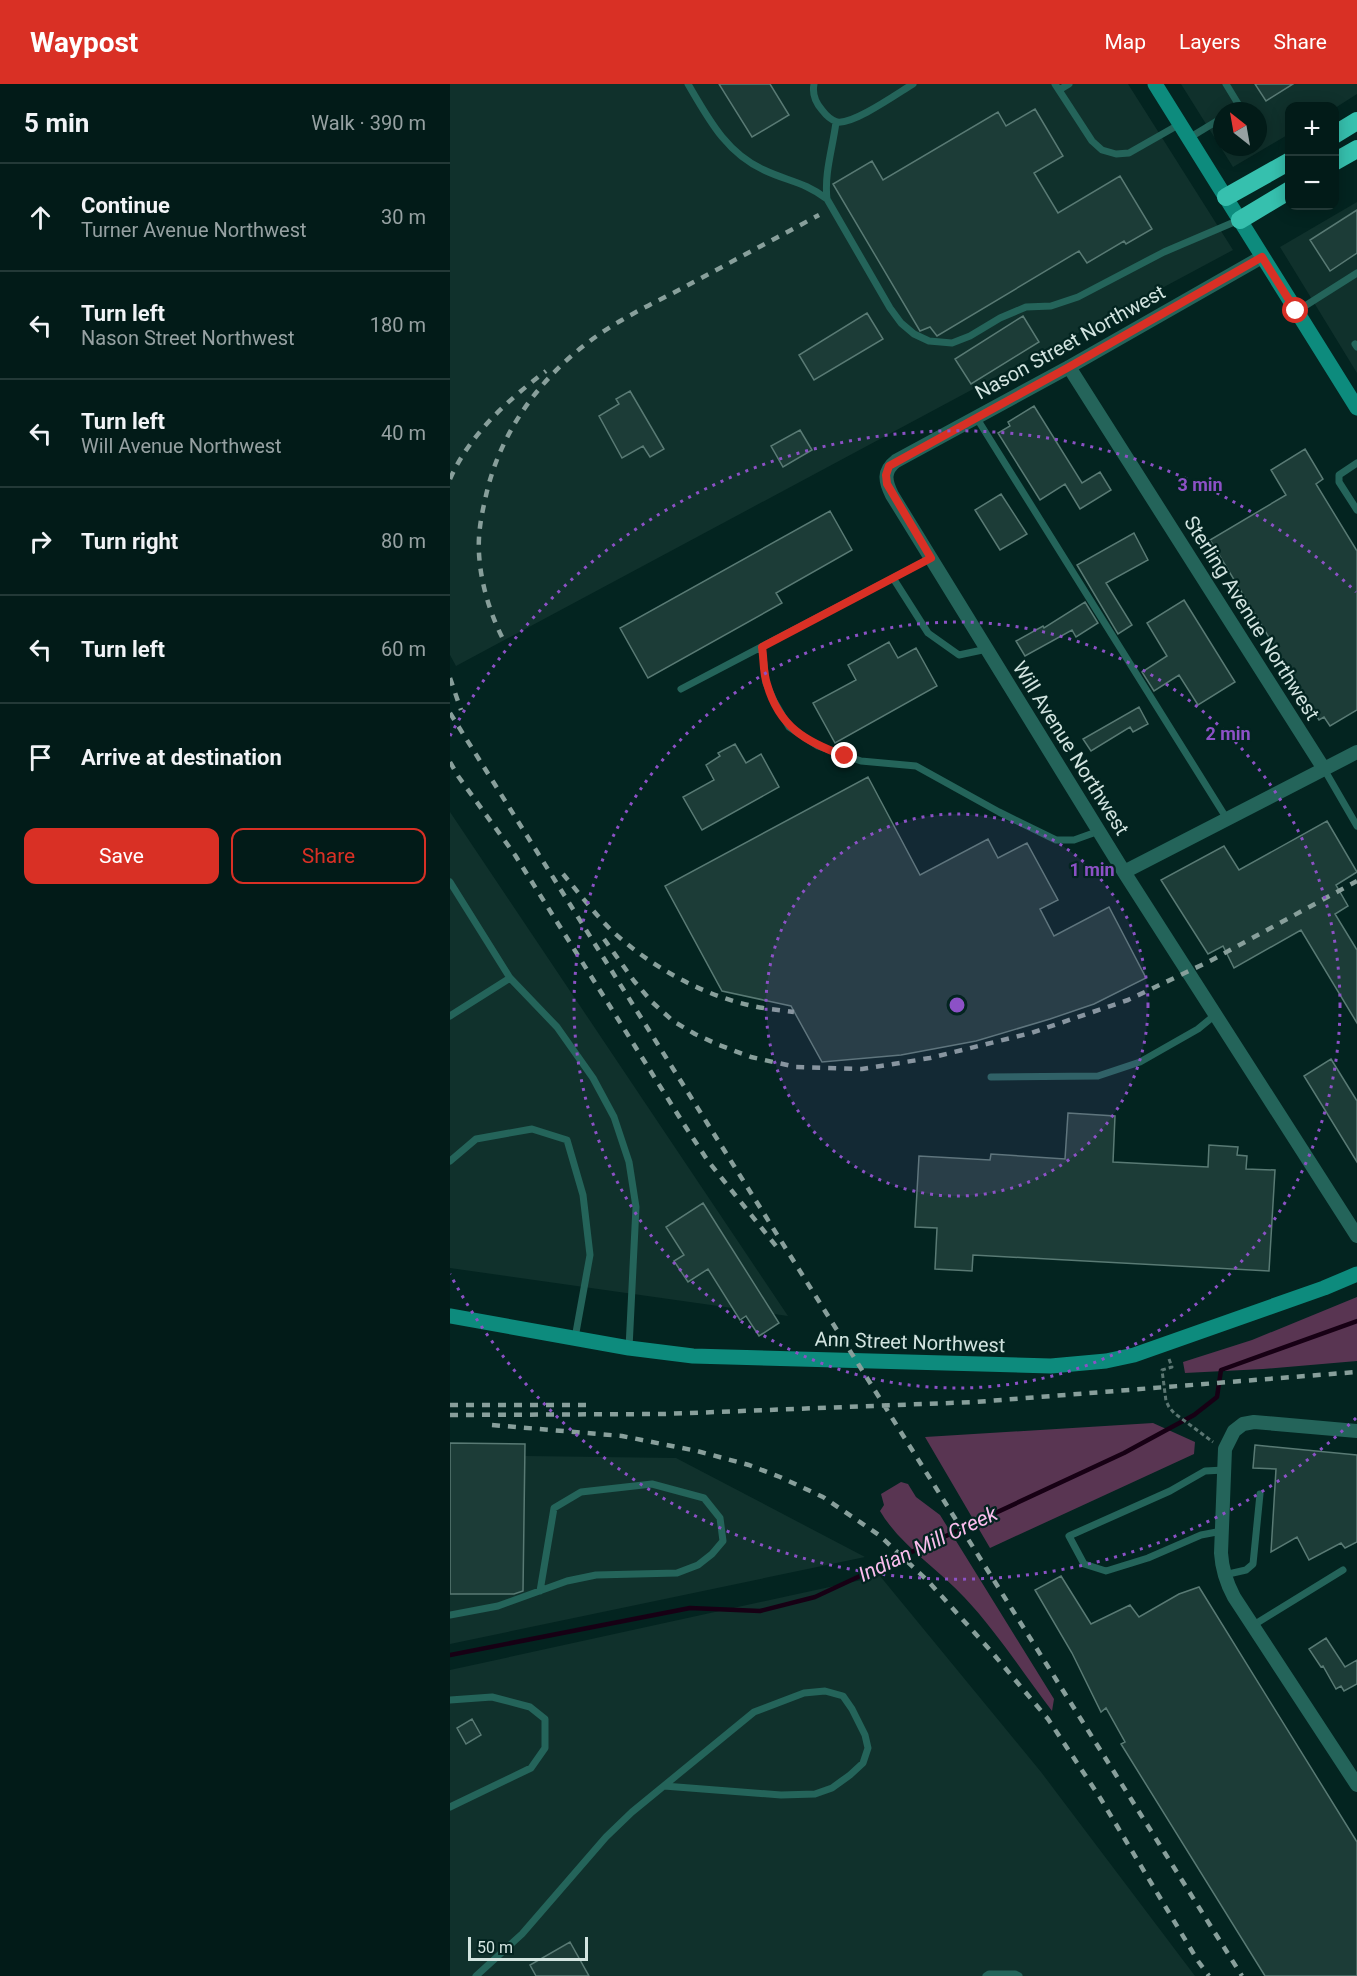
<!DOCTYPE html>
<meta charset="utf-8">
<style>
body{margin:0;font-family:Roboto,sans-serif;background:#102825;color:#f1f3f6}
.controls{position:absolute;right:18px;top:18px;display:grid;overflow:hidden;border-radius:12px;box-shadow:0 3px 15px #0003}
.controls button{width:54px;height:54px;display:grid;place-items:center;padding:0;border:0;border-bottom:2px solid #233937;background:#021b18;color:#f1f3f6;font:30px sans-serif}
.compass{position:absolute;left:763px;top:18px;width:54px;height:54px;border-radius:50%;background:#021b18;box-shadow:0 3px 15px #0003;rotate:329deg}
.scale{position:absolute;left:18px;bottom:15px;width:120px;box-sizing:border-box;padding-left:6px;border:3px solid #d2e4e0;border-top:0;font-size:16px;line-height:21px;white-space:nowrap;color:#d2e4e0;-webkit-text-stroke:4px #032420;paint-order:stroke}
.stop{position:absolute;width:18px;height:18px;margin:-14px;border:4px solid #d93025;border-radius:50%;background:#fff}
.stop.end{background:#d93025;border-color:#fff;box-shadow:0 2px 6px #0008}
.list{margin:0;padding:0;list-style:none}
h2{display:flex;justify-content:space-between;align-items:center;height:78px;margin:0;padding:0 24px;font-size:26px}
h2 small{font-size:20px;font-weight:400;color:#96a1a2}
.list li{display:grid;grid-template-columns:39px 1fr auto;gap:18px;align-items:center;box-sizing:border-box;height:108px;padding:0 24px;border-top:2px solid #233937}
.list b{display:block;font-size:22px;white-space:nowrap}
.list p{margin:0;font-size:20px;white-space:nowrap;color:#96a1a2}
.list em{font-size:20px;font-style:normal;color:#96a1a2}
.actions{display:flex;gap:12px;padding:18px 24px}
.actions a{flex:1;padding:14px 0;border:2px solid #d93025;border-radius:12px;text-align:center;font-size:21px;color:#d93025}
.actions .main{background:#d93025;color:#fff}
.icon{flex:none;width:33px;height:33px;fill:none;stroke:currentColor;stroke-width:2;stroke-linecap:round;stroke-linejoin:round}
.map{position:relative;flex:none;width:907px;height:1892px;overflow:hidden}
header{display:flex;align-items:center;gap:36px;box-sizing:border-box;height:84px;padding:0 30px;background:#d93025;color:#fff}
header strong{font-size:28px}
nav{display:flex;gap:33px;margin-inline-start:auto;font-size:21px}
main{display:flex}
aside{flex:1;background:#021b18}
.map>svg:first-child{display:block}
</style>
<header>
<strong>Waypost</strong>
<nav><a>Map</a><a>Layers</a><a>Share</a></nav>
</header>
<main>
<aside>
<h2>5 min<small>Walk · 390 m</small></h2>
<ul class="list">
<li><svg class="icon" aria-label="ahead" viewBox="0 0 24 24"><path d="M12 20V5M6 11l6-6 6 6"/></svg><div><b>Continue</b><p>Turner Avenue Northwest</p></div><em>30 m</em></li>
<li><svg class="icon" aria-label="left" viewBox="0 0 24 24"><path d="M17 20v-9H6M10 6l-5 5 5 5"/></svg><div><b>Turn left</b><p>Nason Street Northwest</p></div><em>180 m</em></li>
<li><svg class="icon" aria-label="left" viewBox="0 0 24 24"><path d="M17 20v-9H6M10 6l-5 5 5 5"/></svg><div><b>Turn left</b><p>Will Avenue Northwest</p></div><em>40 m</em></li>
<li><svg class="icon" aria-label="right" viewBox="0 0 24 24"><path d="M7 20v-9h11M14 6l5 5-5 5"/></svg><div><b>Turn right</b></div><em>80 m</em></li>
<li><svg class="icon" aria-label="left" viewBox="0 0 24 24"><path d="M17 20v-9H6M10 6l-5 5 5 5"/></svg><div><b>Turn left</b></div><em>60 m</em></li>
<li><svg class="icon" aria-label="arrive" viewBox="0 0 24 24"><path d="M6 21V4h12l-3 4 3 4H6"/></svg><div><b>Arrive at destination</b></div></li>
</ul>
<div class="actions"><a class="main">Save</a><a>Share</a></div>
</aside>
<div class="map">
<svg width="907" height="1892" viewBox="0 0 907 1892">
<rect width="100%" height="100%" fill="#032420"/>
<path fill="#10312c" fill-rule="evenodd" d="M0 0H678L783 166 6 582 0 571Z
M731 0H907V10L885 24 840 22 839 50 783 83ZM772 27H808V63H772Z
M907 118V289L830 163Z
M0 728 338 1232 0 1184Z
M0 1371 226 1374 415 1473 0 1560Z
M430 1492 591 1688 745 1892H0V1586Z"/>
<path fill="#593552" d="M907 1213V1277L813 1285 735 1289 733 1278 802 1256Z
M703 1339 745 1358 744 1370 540 1464 475 1353Z
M451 1398 458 1400 466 1413 490 1431 604 1615 602 1627C573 1589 547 1548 514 1513 487 1484 450 1461 430 1427L434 1421 431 1410Z"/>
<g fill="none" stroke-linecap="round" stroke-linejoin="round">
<path stroke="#170014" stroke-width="4.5" d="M0 1571 240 1524 310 1527 365 1513 674 1369 744 1331 767 1313 771 1286 907 1237"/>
</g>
<path fill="#1c3c37" stroke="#597a74" stroke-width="1.5" d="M269 0H320L339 31 302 53Z
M805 0H843L816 17Z
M585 25 613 72 584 89 608 129 670 92 702 145 676 160 674 157 637 179 629 167 487 252 480 243 470 247 383 100 422 77 433 96 548 28 556 42Z
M907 126V169L880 187 860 156Z
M417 229 433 255 364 296 349 271Z
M573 232 589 258 521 300 505 275Z
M180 307 214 365 200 373 193 362 172 374 149 332 169 320 166 315Z
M584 322 632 399 650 388 661 406 630 425 615 400 590 416 548 349 560 342 558 338Z
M350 346 362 366 333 383 321 362Z
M855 365 873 395 866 400 907 467V626L880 642 874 633 869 636 760 456 836 411 821 386Z
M551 410 577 450 550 466 525 426Z
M380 427 402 466 326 509 332 519 198 594 170 544Z
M684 449 698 476 656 499 682 541 668 550 627 481Z
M734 516 785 598 748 621 729 591 704 607 692 588 717 572 697 539Z
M635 518 648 539 626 553 622 546 575 572 566 557 593 542 594 544Z
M439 558 448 574 466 564 487 602 385 659 363 619 406 596 398 581Z
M689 623 698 640 683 648 680 643 641 667 633 655Z
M285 660 296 679 311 670 329 703 252 746 233 713 264 696 256 681 270 672 268 669Z
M418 693 470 791 538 755 548 774 577 759 608 816 590 825 604 852 659 823 696 894 644 920 600 935 526 957 451 971 372 978 341 922 272 907 215 802Z
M877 737 907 788 886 801 898 822 885 830 907 866V939L851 846 784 884 773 862 758 870 711 796 774 762 789 786Z
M881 975 907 1017V1078L854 992Z
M618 1029 665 1032 663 1078 758 1083 759 1061 788 1063 787 1071 797 1072 796 1085 825 1086 819 1187 523 1171 522 1187 485 1185 487 1144 465 1143 469 1072 540 1076 541 1070 615 1075Z
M253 1119 329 1239 309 1252 296 1232 290 1236 258 1185 238 1198 224 1177 234 1171 216 1143Z
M0 1359 75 1360 73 1507 64 1510H0Z
M805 1361 907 1371V1458L895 1464 891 1459 859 1476 847 1453 821 1468 826 1385 803 1384Z
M611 1492 641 1540 680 1521 689 1533 729 1510 749 1503 907 1758V1892H815L671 1660 675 1658 656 1624 651 1628 622 1569 585 1506Z
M876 1554 895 1583 907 1576V1600L894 1607 891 1602 886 1605 873 1582 871 1583 859 1565Z
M22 1635 31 1651 16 1660 7 1644Z
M120 1858 139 1892H86L80 1881Z"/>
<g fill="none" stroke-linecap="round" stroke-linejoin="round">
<path stroke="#5b7672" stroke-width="3" stroke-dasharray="4.5 3" stroke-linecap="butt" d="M719 1275 722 1283 712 1286 716 1317 719 1323 724 1329 763 1358"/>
<path stroke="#24645a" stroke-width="7" d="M238 0C258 34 276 69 314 86 337 97 355 98 377 115
M364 0C362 10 365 18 372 26 375 30 381 36 387 38 403 41 448 9 463 0
M605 0 642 57 652 66 666 70 679 69 730 40
M776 0 790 23 783 27
M609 6 619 0
M386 38C383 63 374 89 377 115L440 224 451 239 464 250 479 257 502 259 520 252 550 234 576 223 601 222 628 213 714 168 789 136
M739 54 772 34
M847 227 907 189
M905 260 907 263
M526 333 777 735
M907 379 889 391V398L907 426
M443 494 478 549 509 571 537 565
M312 563 316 599 324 617 339 643 368 662 411 677 466 682 549 728 606 756H624L649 747
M231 605 481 474
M874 685 907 742
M0 798 60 894 107 943 143 994 164 1033 179 1078 186 1123 179 1264
M0 932 60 894
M541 993 648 992 690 978 748 945 765 931
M0 1077 26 1055 82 1045 117 1056 133 1111 140 1171 125 1254
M772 1447 751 1451 698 1474 656 1487 634 1480 619 1452 720 1407 755 1387 774 1386
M774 1491 796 1486 803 1480 810 1410
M0 1531 48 1522 117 1497 146 1491 227 1489 248 1481 262 1470 273 1457 270 1434 254 1414 202 1400 131 1408 104 1424 90 1507
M802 1542 893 1486
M0 1616 42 1613 80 1623 95 1635V1664L81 1684 0 1723
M26 1892 72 1850 156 1753 182 1728 304 1628 354 1609 375 1607 393 1612 402 1625 415 1651 418 1664 413 1679 400 1691 382 1704 365 1710 331 1711 214 1702
M536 1892 539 1890H565L569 1892"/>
<path stroke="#24645a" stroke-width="14" d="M812 173 619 283 446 377C433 387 435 397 442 411L674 788 907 1152
M619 283 874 685
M674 788 907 668
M907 1347 804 1338 793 1340 784 1347 775 1365 771 1469C772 1486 776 1498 784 1513L907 1701"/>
<path stroke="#0d8b7d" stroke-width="15" d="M705 0 907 324
M0 1232 179 1264 243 1272 601 1282 656 1277 684 1271 874 1204 907 1190"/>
<path stroke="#36c0ae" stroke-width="18" d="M884 51 907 37
M884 78 907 65
M776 113 840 77
M790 136 840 106"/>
<path stroke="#889f9b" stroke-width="4.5" stroke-dasharray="8 8" stroke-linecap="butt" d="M0 395C20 350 58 316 96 287
M52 553C36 521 25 479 30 443 31 434 33 425 35 416 51 338 104 275 172 236 194 223 218 212 240 200 283 177 326 154 369 131
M0 594 11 626
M0 629 792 1892
M0 678 8 692 65 771 235 1042 258 1077 326 1162
M113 790C128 808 144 829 161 846 200 882 251 911 303 922 316 925 330 926 344 928
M154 855 184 897 202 918 223 937 245 950 269 961 301 973 346 983 412 985 480 974 581 949 678 916 760 877 907 797
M0 1321H144
M0 1331 214 1330 525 1318 907 1288
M42 1341 172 1352 247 1367 299 1381 330 1393 373 1413 429 1451 478 1497 540 1566 598 1635 649 1712 748 1877 759 1892"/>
</g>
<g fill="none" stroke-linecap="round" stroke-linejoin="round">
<path stroke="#d93025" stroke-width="8" d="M395 672C356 658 329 643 317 600 313 589 314 575 312 563L481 474 437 400 436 391 439 382 619 283 812 173 846 227"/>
</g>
<circle cx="507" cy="921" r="191" fill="#8c51c6" fill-opacity=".12"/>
<g fill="none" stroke="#8c51c6" stroke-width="3" stroke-dasharray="3 6">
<circle cx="507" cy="921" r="191"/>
<circle cx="507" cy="921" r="383"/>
<path d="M906 1334A574 574 0 0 1 0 1190M0 652A574 574 0 0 1 906 508"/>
</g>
<g text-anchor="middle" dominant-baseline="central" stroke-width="4.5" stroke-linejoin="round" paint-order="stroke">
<g font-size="20" fill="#d2e4e0" stroke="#032420">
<text transform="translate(620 258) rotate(-29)">Nason Street Northwest</text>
<text transform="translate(802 534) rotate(58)">Sterling Avenue Northwest</text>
<text transform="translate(621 664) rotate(58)">Will Avenue Northwest</text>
<text transform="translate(460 1258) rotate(2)">Ann Street Northwest</text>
</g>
<g font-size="21" font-style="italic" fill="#fabded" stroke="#032420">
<text transform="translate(478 1460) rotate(-25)">Indian Mill Creek</text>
</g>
</g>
<circle cx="507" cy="921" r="9" fill="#8c51c6" stroke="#032420" stroke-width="3"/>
<g font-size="18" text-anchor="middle" font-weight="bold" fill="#8c51c6" stroke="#032420" stroke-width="4.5" stroke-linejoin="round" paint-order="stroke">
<text x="750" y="407">3 min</text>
<text x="778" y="656">2 min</text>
<text x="642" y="792">1 min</text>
</g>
</svg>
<div class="controls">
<button>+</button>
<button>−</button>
</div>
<svg class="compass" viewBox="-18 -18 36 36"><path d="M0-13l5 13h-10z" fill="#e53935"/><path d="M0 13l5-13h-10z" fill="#96a1a2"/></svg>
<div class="scale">50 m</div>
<div class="stop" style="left:846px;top:227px"></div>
<div class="stop end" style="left:395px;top:672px"></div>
</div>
</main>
